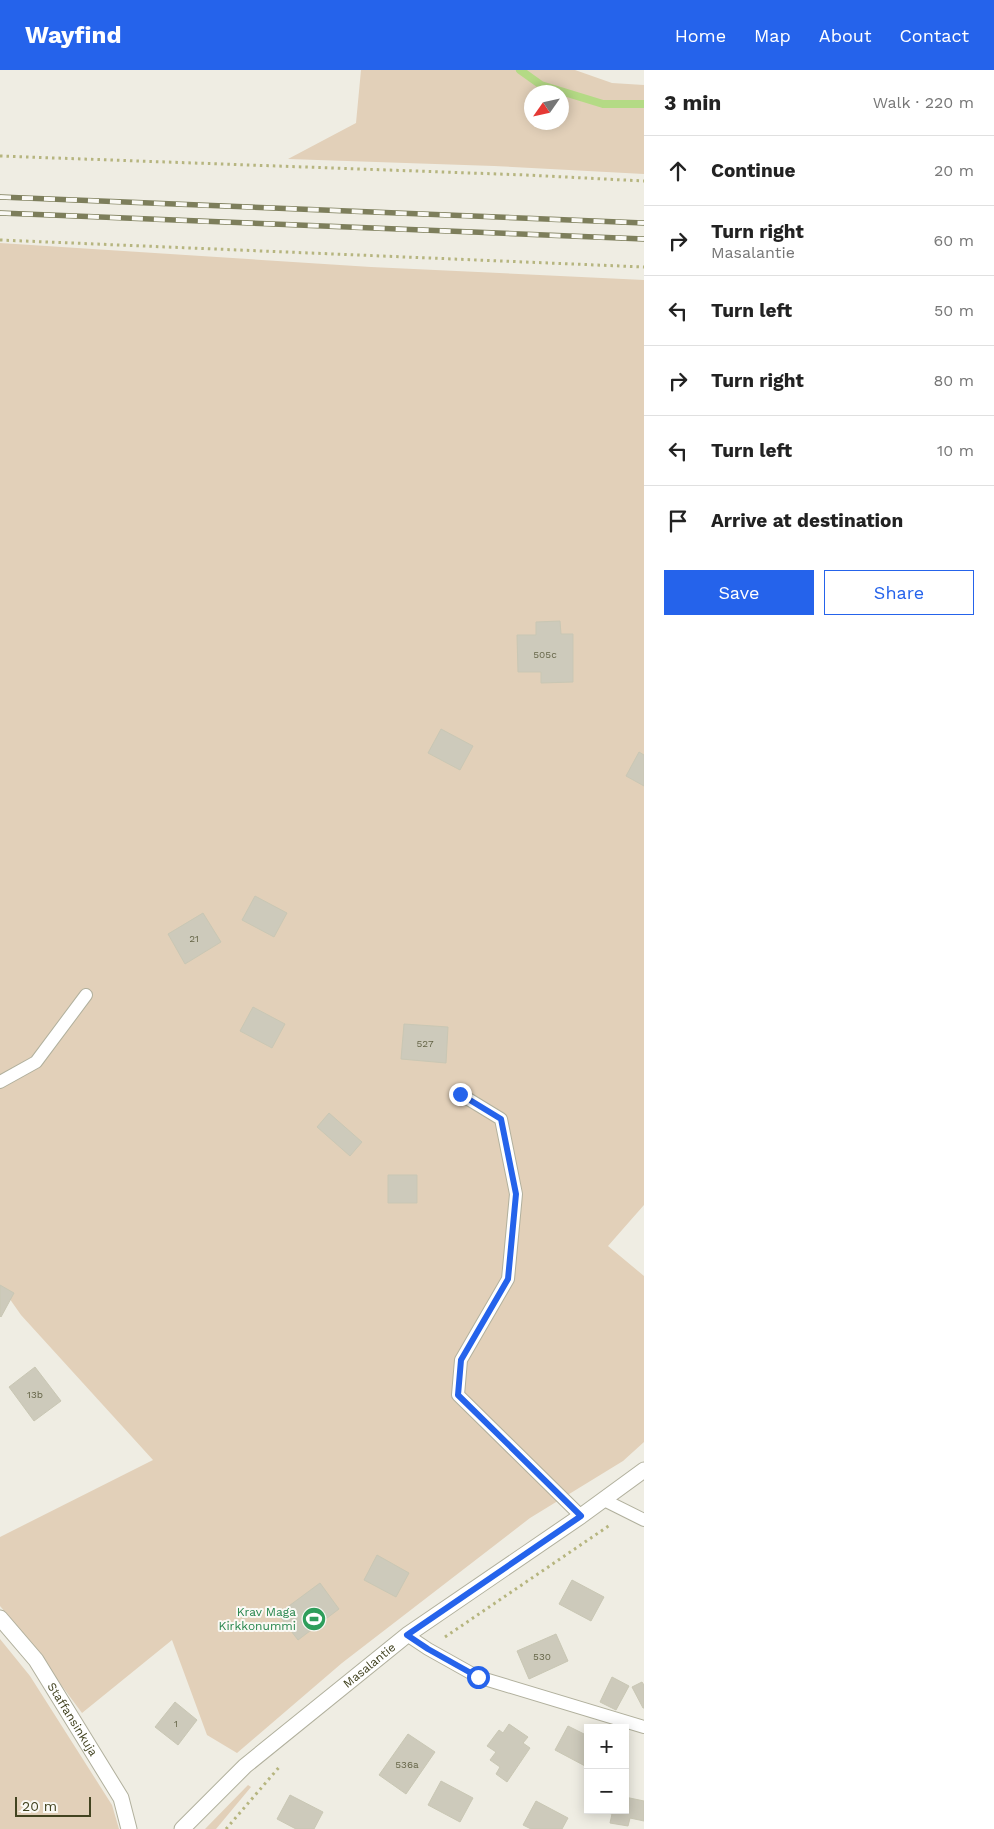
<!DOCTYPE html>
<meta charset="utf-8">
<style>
body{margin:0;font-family:"Work Sans",sans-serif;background:#f6f6f6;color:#222}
.controls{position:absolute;right:15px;bottom:15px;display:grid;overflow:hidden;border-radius:0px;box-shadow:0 2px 12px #0003}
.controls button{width:45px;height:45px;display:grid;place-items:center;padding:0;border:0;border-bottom:1px solid #e0e0e0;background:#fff;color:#222;font:25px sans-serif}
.compass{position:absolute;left:524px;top:15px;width:45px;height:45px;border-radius:50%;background:#fff;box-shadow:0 2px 12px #0003;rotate:236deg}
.scale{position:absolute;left:15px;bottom:12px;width:76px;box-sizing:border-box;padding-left:5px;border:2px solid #424320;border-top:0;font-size:14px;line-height:18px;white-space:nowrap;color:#424320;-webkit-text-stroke:4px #faf9f4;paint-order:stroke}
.stop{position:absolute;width:15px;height:15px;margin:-11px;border:4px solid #2563eb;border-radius:50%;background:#fff}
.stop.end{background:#2563eb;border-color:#fff;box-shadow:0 1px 5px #0008}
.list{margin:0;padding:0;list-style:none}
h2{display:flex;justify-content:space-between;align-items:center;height:65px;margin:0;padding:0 20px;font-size:21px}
h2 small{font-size:16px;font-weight:400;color:#767676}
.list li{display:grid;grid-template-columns:32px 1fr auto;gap:15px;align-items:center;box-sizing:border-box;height:70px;padding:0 20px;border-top:1px solid #e0e0e0}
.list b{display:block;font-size:19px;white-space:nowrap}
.list p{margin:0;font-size:16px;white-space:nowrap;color:#767676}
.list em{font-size:16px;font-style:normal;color:#767676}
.actions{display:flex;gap:10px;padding:15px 20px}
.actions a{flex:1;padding:11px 0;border:1px solid #2563eb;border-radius:0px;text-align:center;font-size:18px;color:#2563eb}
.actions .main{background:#2563eb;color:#fff}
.icon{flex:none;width:28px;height:28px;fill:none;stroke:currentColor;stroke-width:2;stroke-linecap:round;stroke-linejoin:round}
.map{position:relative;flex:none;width:644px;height:1759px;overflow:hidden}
header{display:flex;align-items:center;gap:30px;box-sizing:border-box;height:70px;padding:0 25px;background:#2563eb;color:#fff}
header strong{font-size:24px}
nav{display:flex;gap:28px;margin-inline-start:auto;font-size:18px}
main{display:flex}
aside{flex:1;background:#fff}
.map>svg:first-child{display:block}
</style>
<header>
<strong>Wayfind</strong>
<nav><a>Home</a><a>Map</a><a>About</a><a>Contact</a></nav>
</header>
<main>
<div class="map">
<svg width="644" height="1759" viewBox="0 0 644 1759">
<rect width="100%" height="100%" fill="#efede3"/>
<path fill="#e2d0b9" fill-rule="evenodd" d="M361 0H575L612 13 644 15V104L494 96 288 89 356 53ZM532 22H562V52H532Z
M0 173 371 197 644 210V1135L608 1176 644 1206V1372L623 1391 530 1448 342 1593 237 1683 207 1665 172 1570 82 1643 21 1561 0 1536V1467L153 1390 21 1245 0 1215Z
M0 1569 30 1606 112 1735 119 1759H0Z
M248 1715 251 1717 216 1759H205Z"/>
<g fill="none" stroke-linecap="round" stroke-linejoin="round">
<path stroke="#b4da85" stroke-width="8" d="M520 0 541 15 603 34H644"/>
</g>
<path fill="#cdcabb" stroke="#c9c7b4" d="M560 551 561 564H573V612L541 613V602H518L517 565H536V552Z
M441 659 473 676 460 700 428 683Z
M639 682 644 685V716L626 706Z
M255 826 287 843 274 867 242 850Z
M203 843 221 872 185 894 168 864Z
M253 937 285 954 272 978 240 961Z
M404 954 448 957 446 993 401 989Z
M329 1043 362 1072 350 1086 317 1057Z
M388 1105H417V1133H388Z
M0 1215 14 1223 1 1247 0 1246Z
M35 1297 61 1331 34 1351 9 1317Z
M377 1485 409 1503 396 1527 364 1510Z
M572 1510 604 1527 591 1551 559 1534Z
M320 1513 339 1539 298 1570 278 1544Z
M556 1564 568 1591 529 1609 517 1581Z
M612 1607 629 1616 616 1640 600 1632Z
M642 1612 644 1615V1638H643L632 1617Z
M175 1632 197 1650 178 1675 155 1657Z
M509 1654 528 1667 523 1673 530 1678 507 1712 496 1704 500 1697 490 1690 496 1682 487 1676 499 1660 503 1663Z
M568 1656 588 1666 587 1697 555 1680Z
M408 1664 435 1682 406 1724 379 1705Z
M441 1711 473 1728 460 1752 428 1735Z
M290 1725 323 1742 314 1759H296L277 1749Z
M625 1727 644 1731V1751L630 1748 628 1756 610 1753 612 1744 594 1740H625Z
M536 1731 568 1748 562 1759H531L523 1755Z"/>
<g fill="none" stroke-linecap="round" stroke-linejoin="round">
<g stroke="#b1b09d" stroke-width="14">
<path id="service" d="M0 1012 36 992 86 925
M460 1024 501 1049 516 1124 508 1209 461 1290 458 1325 581 1446
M604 1430 644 1450
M407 1565 428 1579 478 1607 644 1657"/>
</g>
<g stroke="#b1b09d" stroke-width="17">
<g id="minor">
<path id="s1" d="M0 1548 36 1590 121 1728 129 1759"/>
</g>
</g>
<g stroke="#b1b09d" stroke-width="17">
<g id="tertiary">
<path id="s2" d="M182 1759 245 1696 407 1565 581 1446 644 1400"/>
</g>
</g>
<path stroke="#b6b57f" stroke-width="3" stroke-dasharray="2.5 4" stroke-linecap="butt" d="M0 86 526 105 644 111
M0 170 644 197
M445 1567 610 1455
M226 1759 281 1695"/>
<use href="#service" stroke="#fff" stroke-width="12"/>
<use href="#minor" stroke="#fff" stroke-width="15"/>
<use href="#tertiary" stroke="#fff" stroke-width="15"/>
<g stroke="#7d7e5b" stroke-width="5.5">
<path id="rail" d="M0 127 644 153
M0 143 644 169"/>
</g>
<use href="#rail" stroke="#faf9f4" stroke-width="4" stroke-dasharray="11" stroke-linecap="butt"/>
</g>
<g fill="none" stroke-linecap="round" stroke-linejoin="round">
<path stroke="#2563eb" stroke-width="6" d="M460 1024 501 1049 516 1124 508 1209 461 1290 458 1325 581 1446 407 1565 428 1579 478 1607"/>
</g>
<defs>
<g id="stadium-disc" transform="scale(1.25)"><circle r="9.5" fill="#2e9e5b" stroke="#faf9f4"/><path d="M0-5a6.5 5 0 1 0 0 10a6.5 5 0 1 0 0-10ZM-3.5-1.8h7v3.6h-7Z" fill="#fff"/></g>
</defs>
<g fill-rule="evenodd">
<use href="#stadium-disc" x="314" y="1549"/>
</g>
<g text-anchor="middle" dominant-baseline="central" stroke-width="4" stroke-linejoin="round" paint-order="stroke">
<g font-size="10" fill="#656547">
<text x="545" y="584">505c</text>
<text x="194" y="868">21</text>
<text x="425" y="973">527</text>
<text x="35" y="1324">13b</text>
<text x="542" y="1586">530</text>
<text x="176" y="1653">1</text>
<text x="407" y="1694">536a</text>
</g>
<g font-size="12" fill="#27864d" stroke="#faf9f4" text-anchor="end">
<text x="296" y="1542">Krav Maga<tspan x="296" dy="14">Kirkkonummi</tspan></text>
</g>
<g font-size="12" fill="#424320" stroke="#faf9f4">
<text stroke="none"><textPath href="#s2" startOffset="249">Masalantie</textPath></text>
<text stroke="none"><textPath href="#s1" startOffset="125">Staffansinkuja</textPath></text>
</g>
</g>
</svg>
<div class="controls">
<button>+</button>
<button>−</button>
</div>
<svg class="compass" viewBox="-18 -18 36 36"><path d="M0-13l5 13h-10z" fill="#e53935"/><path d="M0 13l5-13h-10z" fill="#767676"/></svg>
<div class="scale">20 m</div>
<div class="stop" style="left:478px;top:1607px"></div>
<div class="stop end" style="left:460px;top:1024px"></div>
</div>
<aside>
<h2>3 min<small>Walk · 220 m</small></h2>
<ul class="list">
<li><svg class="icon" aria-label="ahead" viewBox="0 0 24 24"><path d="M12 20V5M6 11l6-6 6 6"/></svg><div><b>Continue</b></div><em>20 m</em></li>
<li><svg class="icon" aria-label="right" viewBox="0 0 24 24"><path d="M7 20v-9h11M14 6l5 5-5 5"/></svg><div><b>Turn right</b><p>Masalantie</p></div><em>60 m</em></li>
<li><svg class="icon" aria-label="left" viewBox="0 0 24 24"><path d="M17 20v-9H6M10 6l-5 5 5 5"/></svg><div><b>Turn left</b></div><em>50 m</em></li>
<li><svg class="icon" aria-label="right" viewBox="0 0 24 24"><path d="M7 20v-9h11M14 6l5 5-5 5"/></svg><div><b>Turn right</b></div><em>80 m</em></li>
<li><svg class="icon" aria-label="left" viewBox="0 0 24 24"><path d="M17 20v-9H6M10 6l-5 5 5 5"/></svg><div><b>Turn left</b></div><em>10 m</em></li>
<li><svg class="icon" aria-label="arrive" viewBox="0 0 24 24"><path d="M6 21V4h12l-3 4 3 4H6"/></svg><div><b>Arrive at destination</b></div></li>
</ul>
<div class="actions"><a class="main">Save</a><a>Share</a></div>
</aside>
</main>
